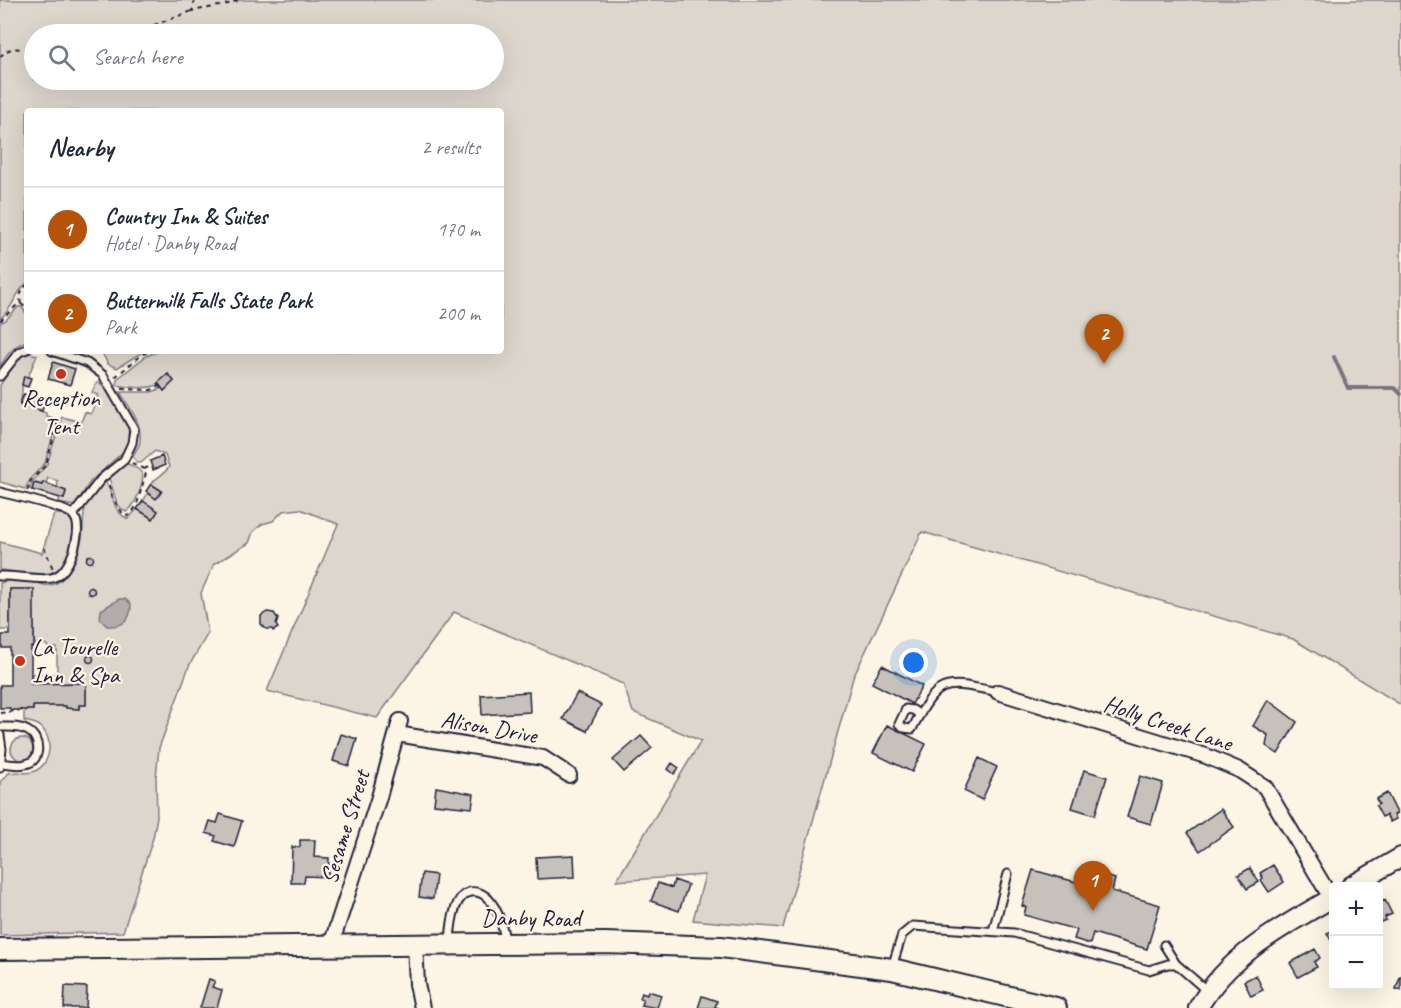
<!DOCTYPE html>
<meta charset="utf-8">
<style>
body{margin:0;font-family:Caveat,sans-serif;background:#f6f6f7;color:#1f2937}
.controls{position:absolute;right:18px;bottom:18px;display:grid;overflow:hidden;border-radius:6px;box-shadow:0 6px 24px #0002}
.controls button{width:54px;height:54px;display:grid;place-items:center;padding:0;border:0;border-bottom:2px solid #e0e1e3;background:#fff;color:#1f2937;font:30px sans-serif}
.you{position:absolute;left:914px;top:663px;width:21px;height:21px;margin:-15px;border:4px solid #fff;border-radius:50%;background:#1a73e8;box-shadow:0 0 0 9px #1a73e833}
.badge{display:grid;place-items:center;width:39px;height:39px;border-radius:50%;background:#b45309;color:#fff;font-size:20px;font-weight:700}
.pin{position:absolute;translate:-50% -50px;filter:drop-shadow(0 2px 3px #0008)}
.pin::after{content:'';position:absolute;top:32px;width:21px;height:18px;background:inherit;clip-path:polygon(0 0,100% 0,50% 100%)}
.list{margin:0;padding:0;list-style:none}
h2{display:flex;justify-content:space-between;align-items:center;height:78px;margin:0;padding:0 24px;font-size:26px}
h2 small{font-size:20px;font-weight:400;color:#747a83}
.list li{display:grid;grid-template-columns:39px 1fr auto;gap:18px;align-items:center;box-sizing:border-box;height:84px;padding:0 24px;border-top:2px solid #e0e1e3}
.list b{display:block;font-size:22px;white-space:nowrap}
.list p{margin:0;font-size:20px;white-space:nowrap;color:#747a83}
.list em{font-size:20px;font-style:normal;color:#747a83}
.icon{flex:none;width:33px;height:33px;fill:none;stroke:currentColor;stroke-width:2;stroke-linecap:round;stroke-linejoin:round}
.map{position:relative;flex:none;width:1401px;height:1008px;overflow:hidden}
.search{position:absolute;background:#fff;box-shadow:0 6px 24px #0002;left:24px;top:24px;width:480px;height:66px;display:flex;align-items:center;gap:15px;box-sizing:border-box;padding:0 21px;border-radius:33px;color:#747a83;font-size:22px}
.panel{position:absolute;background:#fff;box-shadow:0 6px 24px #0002;left:24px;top:108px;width:480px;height:246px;border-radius:6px}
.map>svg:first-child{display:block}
</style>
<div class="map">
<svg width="1401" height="1008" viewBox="0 0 1401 1008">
<rect width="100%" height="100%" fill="#fcf5e5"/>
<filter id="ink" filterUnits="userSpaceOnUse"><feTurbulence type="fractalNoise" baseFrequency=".0167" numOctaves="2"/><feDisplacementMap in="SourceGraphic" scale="12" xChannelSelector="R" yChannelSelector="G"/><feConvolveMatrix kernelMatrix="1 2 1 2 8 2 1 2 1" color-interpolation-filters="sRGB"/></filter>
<g filter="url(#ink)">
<path fill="#dcd6cc" stroke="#7f7c84" stroke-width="1.5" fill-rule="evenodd" d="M0 0H1401V705L1293 639 922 532 853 678 783 928 693 920 705 875 616 881 701 741 633 712 623 684 454 612 377 718 267 691 338 524 300 509 283 511 273 521 262 524 253 532 249 543 214 564 201 593 208 633 189 666 159 748 156 777 157 817 153 838 123 932 0 935V782L9 773C17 771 25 774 33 772 52 765 55 736 38 725 34 723 29 722 24 721V713L26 710H33V706H66L67 708 79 709V705L86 704V683L31 684V674H57V648H49L45 644H34L33 589H10V630H0V583C10 579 21 579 32 581 40 582 44 588 54 584 70 578 78 554 82 538 84 526 82 512 87 502 91 493 99 488 106 482 114 496 112 511 128 519L137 509 153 519 158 511 143 501 148 493 157 498 162 491 151 484C157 476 164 475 169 467L165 455 155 451 141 463 137 462 133 457C134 451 137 450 139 445 145 426 129 407 120 392H152L162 388 164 390 174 381 168 374 158 383 159 385C146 389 130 388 117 385V379L146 356 160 351H501V111H27V283C15 292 14 308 0 319ZM34 34H494V80H34Z
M18 307H22L27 315V341C14 345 6 355 0 367V323L6 320Z
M101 351H144L117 368 108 364Z
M30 353 37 355 28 377H24C21 386 23 394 20 404L46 413V416L58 419 45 463 31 478 25 489 0 482V385L17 360 21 355Z
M99 382 109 392 128 424 129 438 124 451 90 482 75 506 58 503 60 498 64 499 66 492 57 489 58 481 48 478 46 483 43 482 42 485 34 483 32 490 29 489 32 482 47 464 62 417 81 422 85 412 91 414 98 395 92 393 96 384Z
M126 463C131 466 140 468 142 474 145 483 134 508 126 512 113 505 115 490 109 479Z
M54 514H65L73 523C75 533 73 542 70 551 60 585 27 573 0 570V542L42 553Z
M11 749a11 11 0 1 1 22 0a11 11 0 1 1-22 0Z"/>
<path fill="#b2adab" stroke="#78757e" stroke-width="1.5" d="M119 599H125L131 604C131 621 123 627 107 626L100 619 101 610Z"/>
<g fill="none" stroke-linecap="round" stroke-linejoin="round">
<path stroke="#78757e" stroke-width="4" d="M1334 357 1348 388H1395L1401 394"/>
</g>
<path fill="#c6c1bb" stroke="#22223b" stroke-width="1.5" d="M53 362 75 369 70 385 48 379Z
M168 374 174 381 164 391 158 383Z
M24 376 31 378 28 387 22 385Z
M24 394 45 400 42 411 20 404Z
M162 456 165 465 153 470 150 461Z
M43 482 66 491 64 499 32 490 34 483 42 485Z
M151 484 162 491 156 499 146 491Z
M143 501 158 511 153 519 137 509Z
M86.5 559a3.5 3.5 0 1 1 7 0a3.5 3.5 0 1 1-7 0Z
M87.5 591a3.5 3.5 0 1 1 7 0a3.5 3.5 0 1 1-7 0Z
M10 589H34V647H31V684L86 683V705H79V709L66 708V706H33V710H10V708H0V685H10V648H2V635H10Z
M267 612 274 613 278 619 276 625 278 628 273 631 272 629H266L261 624V616Z
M86.5 659a3.5 3.5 0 1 1 7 0a3.5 3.5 0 1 1-7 0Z
M882 665 922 686 912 704 872 683Z
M529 692 530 712 482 715 481 695Z
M577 693 601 705 587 731 563 719Z
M1268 700 1297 722 1278 754 1266 746 1268 735 1253 726Z
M887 725 926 744 912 772 873 753Z
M341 734 357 739 349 766 333 761Z
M641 736 652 748 624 772 613 760Z
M979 758 997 767 982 800 964 791Z
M672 763 679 768 674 774 668 769Z
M1084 770 1107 777 1095 815 1072 808Z
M1140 776 1163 783 1151 824 1127 817Z
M436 787 474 794 472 808 434 804Z
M1387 793 1397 813 1394 815 1396 819 1390 822 1386 815 1382 817 1376 806 1379 804 1376 799Z
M1221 809 1234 827 1200 851 1187 833Z
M220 814 242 821 234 847 214 841 216 836 206 833 210 821 217 823Z
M300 840H315L314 857 329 858 328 877 305 876 304 883H291L292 847H300Z
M574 855 575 877 537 879 536 857Z
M1273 865 1284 882 1269 892 1261 880 1263 878 1260 873Z
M1250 868 1259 882 1247 889 1238 875Z
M1033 870 1083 884 1087 870 1115 879 1112 891 1160 905 1147 949 1093 933 1090 944 1074 939 1077 930 1024 915 1026 907 1022 906Z
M422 873 436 875 433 899 419 897Z
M674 880 688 885 679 911 651 901 658 883 672 888Z
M1385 900 1392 914 1385 917 1386 920 1378 923V903Z
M1334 930V943L1333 944 1327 933Z
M1315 949 1320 958 1314 962 1317 967 1298 977 1290 963Z
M1256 975 1263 990 1251 996 1244 981Z
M1400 977H1401V990L1396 989Z
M209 979 215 981 212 987 222 990 217 1008H200Z
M65 986 87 987 86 1008H64Z
M648 991 661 995 657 1008 641 1005 643 999 640 998 642 993 647 995Z
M702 996 717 1001 715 1007 719 1008H698Z"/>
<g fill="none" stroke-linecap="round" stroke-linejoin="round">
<g stroke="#22223b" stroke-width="11">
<path id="service" d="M52 351 87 363 103 375 134 429 132 443 124 460 101 479 73 515
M0 376 19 352 27 349
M0 492C15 496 61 506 72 514 79 520 78 532 76 541 74 553 66 575 52 578 40 581 13 575 0 576
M920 715 913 710 906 709 899 724 904 728 912 729C939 677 944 681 998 692
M0 727C9 727 20 726 28 731 41 738 42 762 25 764 18 766 9 764 1 763
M0 735 2 749 0 767
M993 931 1008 874
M450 941C451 925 454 884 480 893 488 896 495 906 498 914 502 922 503 933 506 942
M1164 945 1176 964
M892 967 902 935 913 926 1014 933 1149 970 1168 964H1176L1206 990"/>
</g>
<g stroke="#22223b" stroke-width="18">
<path id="minor" d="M998 692 1206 756 1239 770 1265 787 1331 898
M397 734 543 758 569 775
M415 944 417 984 422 1008
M331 945 379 797 400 721"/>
</g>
<g stroke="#22223b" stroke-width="22">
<path id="tertiary" d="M1351 886 1401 857
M1198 1008C1228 955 1283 926 1334 897"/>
</g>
<g stroke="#22223b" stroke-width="24">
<path id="secondary" d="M0 949 605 943 721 947 892 969 1056 1008"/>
</g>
<path stroke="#22223b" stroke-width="2" stroke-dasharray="4.5 4.5" stroke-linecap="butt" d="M195 0 192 11 225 5 239 0
M138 34 149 27 192 11
M0 57C10 45 20 48 34 52
M21 304C19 296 21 290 27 285
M0 321 16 306 21 304 27 308
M115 377 143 354 152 351
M122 389 151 390 160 386
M132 463 144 469 146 473 137 504 140 505
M144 469 151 466
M109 485 112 497 123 514 128 516 132 513 137 504
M27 491 31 480 46 465 59 418
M44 547 53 569
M0 641H2
M0 713 24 710"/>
<use href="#service" stroke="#fcf5e5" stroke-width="7"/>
<use href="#minor" stroke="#fcf5e5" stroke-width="14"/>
<use href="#tertiary" stroke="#fcf5e5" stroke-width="18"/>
<use href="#secondary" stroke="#fcf5e5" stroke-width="20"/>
</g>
</g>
<g fill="#c8321e" stroke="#fcf5e5" stroke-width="2">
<circle cx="61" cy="374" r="6"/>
<circle cx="20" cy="661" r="6"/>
</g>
<g text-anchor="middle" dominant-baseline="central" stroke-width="4.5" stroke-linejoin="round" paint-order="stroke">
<g font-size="24" fill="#22223b" stroke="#fcf5e5">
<text x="61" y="398">Reception<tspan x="61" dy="28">Tent</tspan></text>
<text x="32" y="647" text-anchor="start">La Tourelle<tspan x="32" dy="28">Inn &amp; Spa</tspan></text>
</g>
<g font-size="24" fill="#22223b" stroke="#fcf5e5">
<text transform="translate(1168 723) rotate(18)">Holly Creek Lane</text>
<text transform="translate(489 727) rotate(10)">Alison Drive</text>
<text transform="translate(345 827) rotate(-73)">Sesame Street</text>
<text x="531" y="918">Danby Road</text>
</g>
</g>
</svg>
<div class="controls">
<button>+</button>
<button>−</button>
</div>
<div class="you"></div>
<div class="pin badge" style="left:1093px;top:911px">1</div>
<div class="pin badge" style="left:1104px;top:364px">2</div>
<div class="search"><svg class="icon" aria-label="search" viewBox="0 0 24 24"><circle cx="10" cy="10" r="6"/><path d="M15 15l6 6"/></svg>Search here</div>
<section class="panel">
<h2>Nearby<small>2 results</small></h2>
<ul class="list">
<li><span class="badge">1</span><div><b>Country Inn &amp; Suites</b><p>Hotel · Danby Road</p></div><em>170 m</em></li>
<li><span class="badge">2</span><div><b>Buttermilk Falls State Park</b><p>Park</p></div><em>200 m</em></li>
</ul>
</section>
</div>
